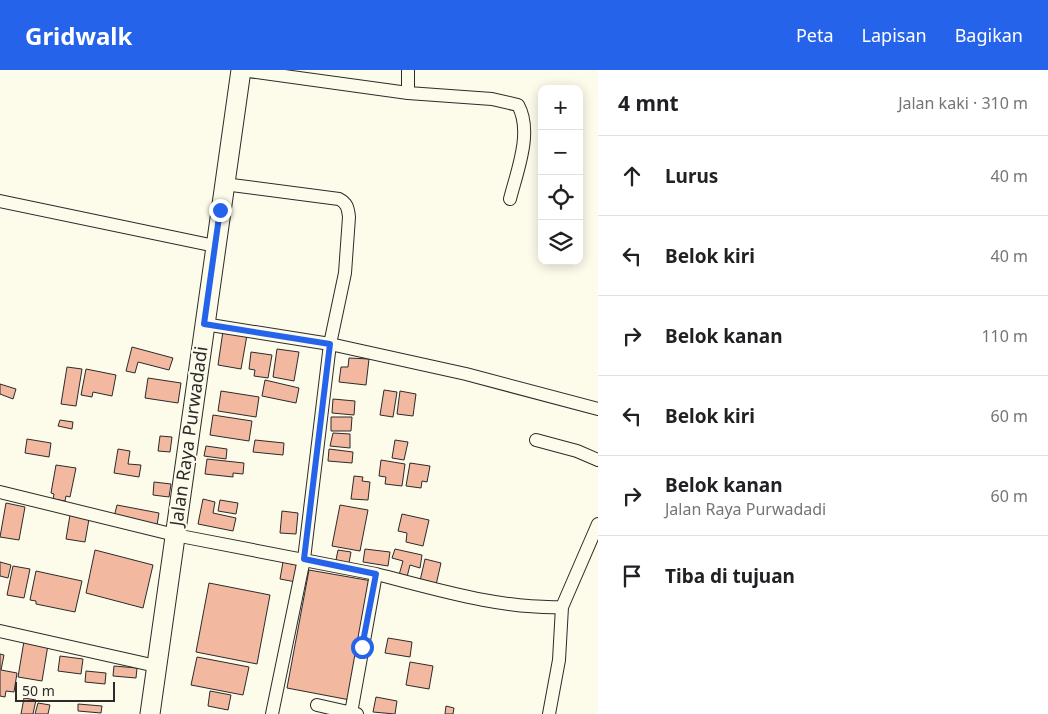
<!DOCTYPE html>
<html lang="id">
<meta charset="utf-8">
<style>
body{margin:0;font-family:"Noto Sans",sans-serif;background:#f6f6f6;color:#202124}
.controls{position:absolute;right:15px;top:15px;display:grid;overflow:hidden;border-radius:10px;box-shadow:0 2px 12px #0003}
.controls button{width:45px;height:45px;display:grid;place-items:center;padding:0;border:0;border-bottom:1px solid #e0e0e0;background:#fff;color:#202124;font:25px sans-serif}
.scale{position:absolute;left:15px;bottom:12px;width:100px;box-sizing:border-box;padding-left:5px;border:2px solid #2b2b2b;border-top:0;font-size:14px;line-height:18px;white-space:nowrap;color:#2b2b2b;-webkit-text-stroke:4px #fdfbea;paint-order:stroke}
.stop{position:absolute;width:15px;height:15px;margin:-11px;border:4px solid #2563eb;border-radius:50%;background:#fff}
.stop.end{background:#2563eb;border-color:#fff;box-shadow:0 1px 5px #0008}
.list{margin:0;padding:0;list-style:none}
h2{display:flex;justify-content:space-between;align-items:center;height:65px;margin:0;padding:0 20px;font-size:21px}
h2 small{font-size:16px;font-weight:400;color:#757577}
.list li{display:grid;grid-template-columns:32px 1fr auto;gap:15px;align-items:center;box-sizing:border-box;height:80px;padding:0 20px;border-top:1px solid #e0e0e0}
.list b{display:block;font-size:19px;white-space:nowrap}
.list p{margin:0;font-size:16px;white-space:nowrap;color:#757577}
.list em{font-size:16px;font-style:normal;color:#757577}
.icon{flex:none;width:28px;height:28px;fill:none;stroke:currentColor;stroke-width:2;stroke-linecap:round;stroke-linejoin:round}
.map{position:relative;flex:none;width:598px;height:644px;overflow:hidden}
header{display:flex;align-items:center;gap:30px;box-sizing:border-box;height:70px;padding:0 25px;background:#2563eb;color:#fff}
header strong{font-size:24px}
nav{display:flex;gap:28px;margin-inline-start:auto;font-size:18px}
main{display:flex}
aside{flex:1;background:#fff}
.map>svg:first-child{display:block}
</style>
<header>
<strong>Gridwalk</strong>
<nav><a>Peta</a><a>Lapisan</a><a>Bagikan</a></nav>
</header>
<main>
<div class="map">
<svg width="598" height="644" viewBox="0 0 598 644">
<rect width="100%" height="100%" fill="#fdfbea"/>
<path fill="#f2b8a0" stroke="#2b2b2b" d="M223 261 247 265 241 299 218 295Z
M132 277 173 288 169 300 138 292 135 303 126 301Z
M277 279 299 282 294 311 273 307Z
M251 282 272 285 268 308 254 306 255 300 249 299Z
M349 288 369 289 366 315 339 312 341 297H348Z
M67 297 82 299 76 336 61 334Z
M86 299 116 305 112 326 93 322 92 327 81 325Z
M148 308 181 313 178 333 145 328Z
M265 310 299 318 296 333 262 326Z
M0 314 16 319 13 329 0 324Z
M384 320 397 322 393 347 380 345Z
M221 321 259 327 256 347 218 341Z
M400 321 416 324 413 346 397 344Z
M333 329 355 331 354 345 332 343Z
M213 345 252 351 249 371 210 365Z
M331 347H352L351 361H331Z
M60 350 73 352 72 359 58 356Z
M333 363 350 364V378L330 376Z
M160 366 172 367 170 382 158 381Z
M27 369 51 373 49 387 25 383Z
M255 370 284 373 283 385 253 382Z
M395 370 408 372 404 390 392 388Z
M206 376 227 379 226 389 204 386Z
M118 379 130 381 128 394 141 395 139 407 114 403Z
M329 379 353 382 352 393 328 391Z
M207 389 244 393 243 404 233 403V407L205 404Z
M381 390 405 394 402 416 385 414 386 407 379 406Z
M410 393 430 396 427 412 422 411 421 418 406 416Z
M56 395 76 398 70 427 66 426 65 431 53 429 54 424 51 423Z
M354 406 363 407 362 411 370 412 368 430 351 429Z
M154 412 171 414 169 427 153 425Z
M203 429 215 432 213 443 236 448 233 461 198 454Z
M220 430 238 433 236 444 218 441Z
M6 433 25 437 19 470 0 467Z
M117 435 159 443 157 455 114 447Z
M340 435 368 440 360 481 332 476Z
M282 441 298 443 296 464 280 463Z
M402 444 429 450 423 476 406 472 407 463 398 461Z
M70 445 89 449 85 472 66 469Z
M365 479 390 482 388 496 363 492Z
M395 479 422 485 420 498 410 495 407 507 399 505 403 491 392 488Z
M95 480 153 495 143 538 86 523Z
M338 480 351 482 349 493 336 490Z
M425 489 441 493 436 515 420 511Z
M0 492 11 495 8 508 0 506Z
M283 492 300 496 296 512 280 509Z
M13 496 30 499 24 528 7 525Z
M309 500 372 511 350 630 287 618Z
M36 501 82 511 75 542 36 534V531L30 530Z
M209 513 270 525 257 594 196 582Z
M388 568 412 572 410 587 385 583Z
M24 571 48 575 42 611 18 607Z
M0 584 4 585 1 600 17 603 14 622 6 621 5 627 0 626Z
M60 586 83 589 81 604 58 601Z
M197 587 249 597 243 625 191 615Z
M410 592 433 596 429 619 406 615Z
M114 596 137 598 136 608 113 606Z
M86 601 106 603 105 614 85 612Z
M210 621 231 625 228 640 208 636Z
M376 627 397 631 395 644 373 642Z
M24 628 36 630 33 644H21Z
M38 633 50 635 48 644H35Z
M78 634 102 636 101 643 78 641Z
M446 636 454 638 453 644H445Z"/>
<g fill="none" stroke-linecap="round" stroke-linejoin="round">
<g stroke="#2b2b2b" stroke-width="14">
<path id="street" d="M241 0 408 23 492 29 518 35C533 62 517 101 510 129
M408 0V23
M224 114 339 129C347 133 348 138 349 147L345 203 330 274 304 489 272 644
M0 131 215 176
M204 254 330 274 466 304 598 339
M536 370 577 381 598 390
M0 422 175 465 376 504 351 643
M376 504C436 519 499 539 562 537
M0 561 156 596
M317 635 357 644
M549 644 559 590 562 537 598 454"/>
</g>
<g stroke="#2b2b2b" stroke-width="21">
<path id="primary" d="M150 644 241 0"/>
</g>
<use href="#street" stroke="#fdfbea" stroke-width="12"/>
<use href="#primary" stroke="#fdfbea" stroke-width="19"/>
</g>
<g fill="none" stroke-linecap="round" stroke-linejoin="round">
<path stroke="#2563eb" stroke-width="6" d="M220 140 204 254 330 274 304 489 376 504 362 577"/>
</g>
<g text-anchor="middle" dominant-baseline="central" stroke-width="4" stroke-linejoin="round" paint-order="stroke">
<g font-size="18" fill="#2b2b2b" stroke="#fdfbea">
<text transform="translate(188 366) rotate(-82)">Jalan Raya Purwadadi</text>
</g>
</g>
</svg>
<div class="controls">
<button>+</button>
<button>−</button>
<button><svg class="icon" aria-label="locate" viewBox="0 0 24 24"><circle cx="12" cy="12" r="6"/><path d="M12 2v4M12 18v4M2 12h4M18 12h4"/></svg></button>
<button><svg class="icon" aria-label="layers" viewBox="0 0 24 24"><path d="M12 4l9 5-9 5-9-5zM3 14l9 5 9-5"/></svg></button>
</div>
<div class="scale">50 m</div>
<div class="stop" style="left:362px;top:577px"></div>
<div class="stop end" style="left:220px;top:140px"></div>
</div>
<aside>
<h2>4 mnt<small>Jalan kaki · 310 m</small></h2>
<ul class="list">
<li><svg class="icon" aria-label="ahead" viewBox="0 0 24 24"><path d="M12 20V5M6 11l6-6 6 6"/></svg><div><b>Lurus</b></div><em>40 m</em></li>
<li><svg class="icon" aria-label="left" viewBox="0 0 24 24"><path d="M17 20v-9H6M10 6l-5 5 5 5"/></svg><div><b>Belok kiri</b></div><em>40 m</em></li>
<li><svg class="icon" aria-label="right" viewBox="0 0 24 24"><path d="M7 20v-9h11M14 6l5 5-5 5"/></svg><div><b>Belok kanan</b></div><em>110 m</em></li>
<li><svg class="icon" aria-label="left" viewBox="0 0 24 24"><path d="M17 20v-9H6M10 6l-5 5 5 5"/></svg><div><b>Belok kiri</b></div><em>60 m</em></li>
<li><svg class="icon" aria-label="right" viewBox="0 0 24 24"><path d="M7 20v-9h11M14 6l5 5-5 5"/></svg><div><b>Belok kanan</b><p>Jalan Raya Purwadadi</p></div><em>60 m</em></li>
<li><svg class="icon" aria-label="arrive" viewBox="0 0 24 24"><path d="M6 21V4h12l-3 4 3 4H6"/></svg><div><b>Tiba di tujuan</b></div></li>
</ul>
</aside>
</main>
